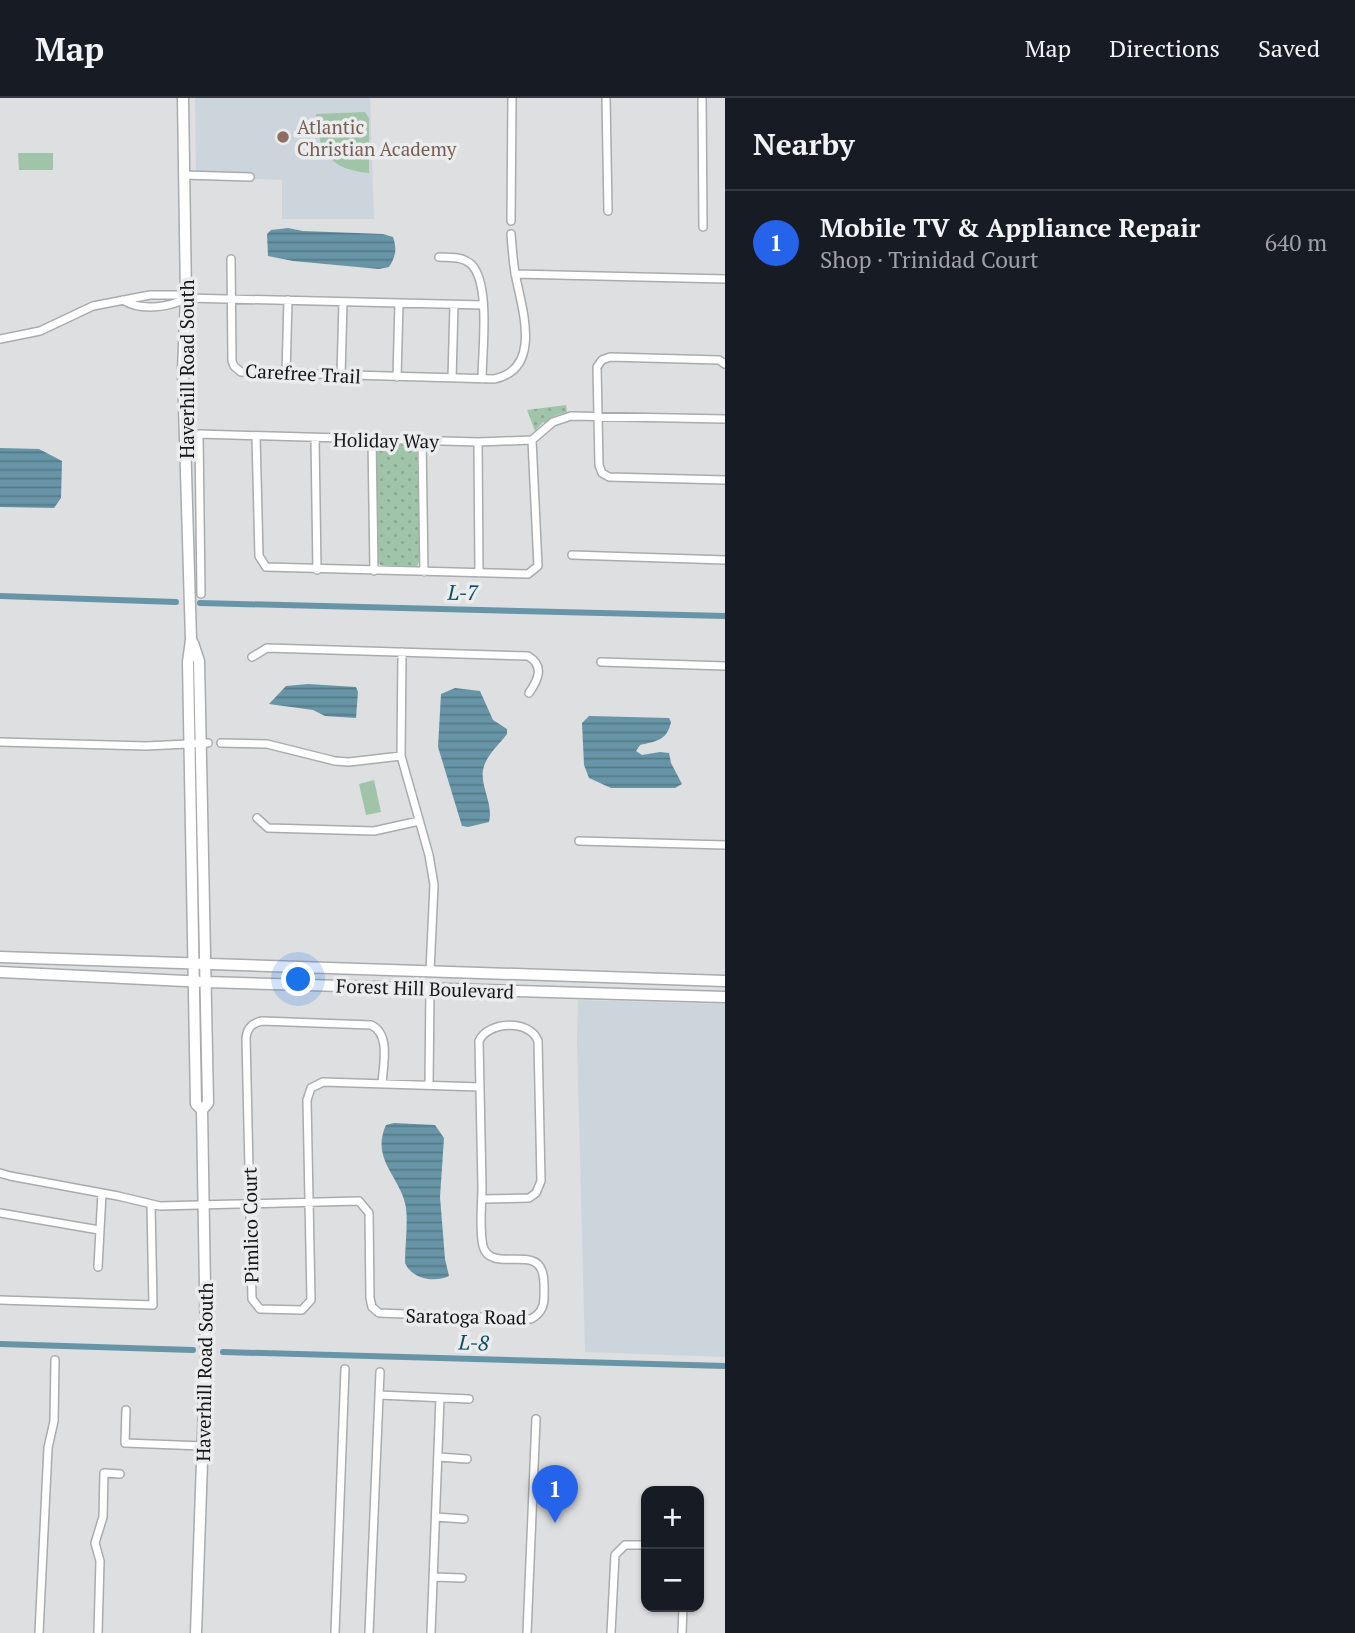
<!DOCTYPE html>
<meta charset="utf-8">
<style>
body{margin:0;font-family:"PT Serif",serif;background:#242831;color:#f1f3f6}
.controls{position:absolute;right:21px;bottom:21px;display:grid;overflow:hidden;border-radius:14px;box-shadow:0 2px 5px #0004}
.controls button{width:63px;height:63px;display:grid;place-items:center;padding:0;border:0;border-bottom:2px solid #363941;background:#171b24;color:#f1f3f6;font:35px sans-serif}
.you{position:absolute;left:299px;top:882px;width:24px;height:24px;margin:-18px;border:5px solid #fff;border-radius:50%;background:#1a73e8;box-shadow:0 0 0 10px #1a73e833}
.badge{display:grid;place-items:center;width:46px;height:46px;border-radius:50%;background:#2563eb;color:#fff;font-size:23px;font-weight:700}
.pin{position:absolute;translate:-50% -58px;filter:drop-shadow(0 2px 4px #0008)}
.pin::after{content:'';position:absolute;top:37px;width:24px;height:21px;background:inherit;clip-path:polygon(0 0,100% 0,50% 100%)}
.list{margin:0;padding:0;list-style:none}
h2{display:flex;justify-content:space-between;align-items:center;height:91px;margin:0;padding:0 28px;font-size:30px}
h2 small{font-size:23px;font-weight:400;color:#9ea1a6}
.list li{display:grid;grid-template-columns:46px 1fr auto;gap:21px;align-items:center;box-sizing:border-box;height:105px;padding:0 28px;border-top:2px solid #363941}
.list b{display:block;font-size:26px;white-space:nowrap}
.list p{margin:0;font-size:23px;white-space:nowrap;color:#9ea1a6}
.list em{font-size:23px;font-style:normal;color:#9ea1a6}
.map{position:relative;flex:none;width:725px;height:1535px;overflow:hidden}
header{display:flex;align-items:center;gap:42px;box-sizing:border-box;height:98px;padding:0 35px;background:#171b24;border-bottom:2px solid #363941}
header strong{font-size:33px}
nav{display:flex;gap:38px;margin-inline-start:auto;font-size:24px}
main{display:flex}
aside{flex:1;background:#171b24}
.map>svg:first-child{display:block}
</style>
<header>
<strong>Map</strong>
<nav><a>Map</a><a>Directions</a><a>Saved</a></nav>
</header>
<main>
<div class="map">
<svg width="725" height="1535" viewBox="0 0 725 1535">
<defs>
<pattern id="grass-dots" width="8" height="8" patternUnits="userSpaceOnUse" patternTransform="scale(1.75)"><rect width="8" height="8" fill="#a0c4a8"/><path d="M2 2h.1M6 6h.1" fill="none" stroke="#89a890" stroke-width="1.8" stroke-linecap="round"/></pattern>
<pattern id="water-rules" width="6" height="5" patternUnits="userSpaceOnUse" patternTransform="scale(1.75)"><rect width="6" height="5" fill="#6795a7"/><path d="M0 2.5h6" fill="none" stroke="#547987"/></pattern>
</defs>
<rect width="100%" height="100%" fill="#dddfe1"/>
<path fill="#cdd5dc" d="M195 0H370L374 121H282V82L196 78Z
M578 902 725 906V1259L585 1254 577 943Z"/>
<path fill="url(#grass-dots)" d="M566 307 567 314 554 318 545 325 543 324 535 333 527 312Z
M378 344 411 345 417 349 420 462 416 470 394 468 383 469 377 464 375 346Z"/>
<path fill="#a0c4a8" d="M365 14 369 20V75C330 72 318 53 316 16Z
M18 55H53V72H19Z
M374 682 381 714 366 717 359 686Z"/>
<path fill="url(#water-rules)" d="M288 130 303 133 383 136 393 139C397 151 396 158 389 169L379 171 293 163 268 158 267 136 271 132Z
M0 350 39 351 62 363 61 400 54 410 0 409Z
M308 586 356 589 358 594 356 620 325 618 313 612 269 606 286 588Z
M455 590 480 593 493 622 507 631V636C499 647 489 654 484 668 478 686 494 705 489 724L468 729 462 728 438 649 441 596Z
M589 618 669 620 671 624C667 643 656 643 640 647L636 653 642 657 660 654 669 655 671 665 682 686 675 690H611L589 680 584 667 582 625Z
M394 1025 435 1027 444 1040 440 1099 445 1161 449 1178C434 1185 412 1181 405 1165 405 1147 408 1127 406 1110 402 1080 370 1062 386 1027Z"/>
<g fill="none" stroke-linecap="round" stroke-linejoin="round">
<path stroke="#6795a7" stroke-width="6" d="M0 498 176 504
M200 505 725 518
M0 1246 193 1252
M223 1254 725 1268"/>
<g stroke="#a9abac" stroke-width="10">
<path id="street" d="M606 0 608 113
M702 0 703 129
M184 77 250 79
M511 123 512 0
M439 159C450 160 462 158 471 166 491 185 482 255 482 281
M231 161 232 263 234 268 241 274 494 281C544 271 521 208 515 175 513 162 512 149 511 136
M515 176 725 181
M123 202C140 213 169 210 186 200
M0 241 40 233 93 208 150 197H177L186 200 483 207
M725 266 719 262 610 259 602 262 597 269 599 367 602 375 609 379 725 382
M286 276 288 202
M341 277 343 204
M397 279 399 205
M452 280 454 207
M256 338 259 458 266 469 528 476 538 468 532 342
M315 340 317 472
M372 341 374 473
M422 343 424 474
M478 344 479 475
M572 457 725 462
M201 496 199 336 478 344 532 342 553 324 571 318 725 321
M402 554 401 658 429 757 434 787 430 873
M252 559 267 550 528 558C545 568 538 582 529 595
M601 564 725 568
M0 644 146 648 208 645
M221 645 267 646 335 663 349 664 401 658
M257 720 268 730 374 733 419 723
M579 743 725 747
M382 986C383 967 391 936 371 927L262 923C252 925 247 930 246 940L252 1201 260 1211 302 1212 311 1202 307 1002 311 990 323 984 480 989
M429 987 430 889
M0 1075 10 1078 118 1098 160 1108 359 1103 369 1115 370 1200 372 1209 379 1215 531 1221C540 1216 544 1210 544 1200 544 1191 545 1181 542 1173 534 1148 490 1175 483 1148 479 1130 482 1107 482 1089 481 1040 480 992 479 943 488 923 530 921 538 943L541 1083 536 1095 529 1100 482 1101
M0 1115 99 1132
M98 1169 102 1095
M0 1202 153 1207 151 1106
M379 1297 469 1301
M126 1312 125 1345 203 1348
M438 1359 467 1361
M436 1419 464 1421
M434 1479 462 1480
M39 1535 48 1350 54 1323 55 1262
M98 1535 100 1463 95 1445 103 1419 104 1375 120 1376
M335 1535 345 1271
M369 1535 380 1274
M431 1535 440 1300
M527 1535 536 1321
M611 1535 615 1457 625 1447H646
M682 1535 683 1509"/>
</g>
<g stroke="#a9abac" stroke-width="13">
<path id="secondary" d="M183 0 186 200 183 273 191 542 188 564 196 1006 202 1012
M193 545 199 563 208 1005 202 1012 206 1250 196 1535
M0 859 725 883
M0 874 206 884 725 899"/>
</g>
<use href="#street" stroke="#fff" stroke-width="7"/>
<use href="#secondary" stroke="#fff" stroke-width="10"/>
</g>
<circle fill="#8d6e63" stroke="#ebecee" stroke-width="2.5" cx="283" cy="39" r="7"/>
<g text-anchor="middle" dominant-baseline="central" stroke-width="7" stroke-linejoin="round" paint-order="stroke">
<g font-size="19" fill="#785e54" stroke="#ebecee" text-anchor="start">
<text x="297" y="28">Atlantic<tspan x="297" dy="22">Christian Academy</tspan></text>
</g>
<g font-size="19" fill="#151616" stroke="#ebecee">
<text transform="translate(186 271) rotate(-90)">Haverhill Road South</text>
<text transform="translate(303 275) rotate(3)">Carefree Trail</text>
<text transform="translate(386 342) rotate(1)">Holiday Way</text>
<text transform="translate(425 890) rotate(2)">Forest Hill Boulevard</text>
<text transform="translate(250 1127) rotate(-91)">Pimlico Court</text>
<text transform="translate(466 1218) rotate(1)">Saratoga Road</text>
<text transform="translate(204 1274) rotate(-89)">Haverhill Road South</text>
</g>
<g font-size="21" font-style="italic" fill="#0d4d61" stroke="#ebecee">
<text transform="translate(463 494) rotate(1)">L-7</text>
<text transform="translate(474 1244) rotate(2)">L-8</text>
</g>
</g>
</svg>
<div class="controls">
<button>+</button>
<button>−</button>
</div>
<div class="you"></div>
<div class="pin badge" style="left:555px;top:1425px">1</div>
</div>
<aside>
<h2>Nearby<small></small></h2>
<ul class="list">
<li><span class="badge">1</span><div><b>Mobile TV &amp; Appliance Repair</b><p>Shop · Trinidad Court</p></div><em>640 m</em></li>
</ul>
</aside>
</main>
